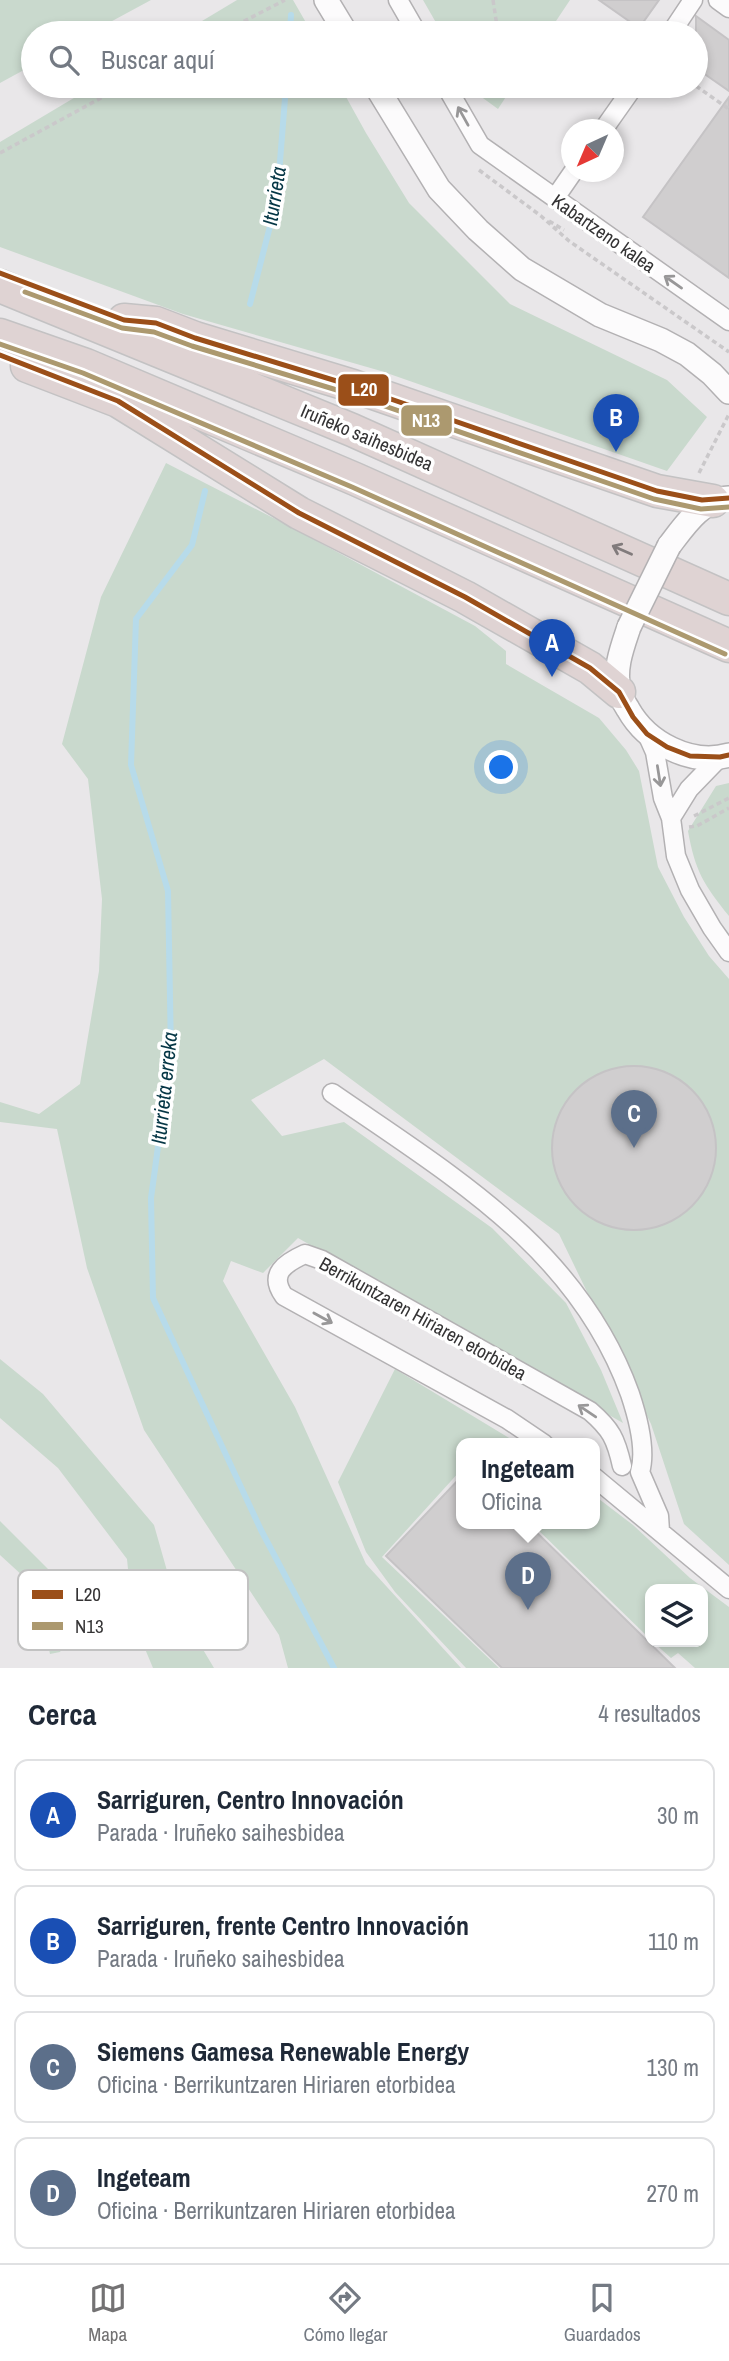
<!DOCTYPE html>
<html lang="es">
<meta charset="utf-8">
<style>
body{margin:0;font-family:"Archivo Narrow",sans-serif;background:#f2f2f3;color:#1f2937}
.controls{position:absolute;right:21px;bottom:21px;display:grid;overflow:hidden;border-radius:14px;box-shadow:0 4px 10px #0003}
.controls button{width:63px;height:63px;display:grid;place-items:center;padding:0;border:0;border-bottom:2px solid #e0e1e3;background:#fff;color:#1f2937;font:35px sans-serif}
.compass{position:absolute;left:561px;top:119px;width:63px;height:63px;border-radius:50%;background:#fff;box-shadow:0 4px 10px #0003;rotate:224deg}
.you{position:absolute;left:502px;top:768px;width:24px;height:24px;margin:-18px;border:5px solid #fff;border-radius:50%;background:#1a73e8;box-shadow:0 0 0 10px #1a73e833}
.badge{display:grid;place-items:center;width:46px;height:46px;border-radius:50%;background:#737273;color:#fff;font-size:23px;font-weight:700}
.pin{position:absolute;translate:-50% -58px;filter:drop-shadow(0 2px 4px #0008)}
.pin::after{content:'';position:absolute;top:37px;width:24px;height:21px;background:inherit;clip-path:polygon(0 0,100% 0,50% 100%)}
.popup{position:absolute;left:456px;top:1438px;width:144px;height:91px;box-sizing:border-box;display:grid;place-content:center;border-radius:14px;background:#fff;filter:drop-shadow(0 2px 5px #0005);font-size:23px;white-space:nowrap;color:#747a83}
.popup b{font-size:26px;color:#1f2937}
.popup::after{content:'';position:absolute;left:50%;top:100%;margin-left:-14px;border:14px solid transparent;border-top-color:#fff}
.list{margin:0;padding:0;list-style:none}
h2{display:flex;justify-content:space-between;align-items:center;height:91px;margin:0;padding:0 28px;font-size:30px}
h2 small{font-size:23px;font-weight:400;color:#747a83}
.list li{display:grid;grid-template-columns:46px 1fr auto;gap:21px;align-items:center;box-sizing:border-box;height:112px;margin:0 14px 14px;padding:0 14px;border:2px solid #e0e1e3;border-radius:14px}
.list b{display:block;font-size:26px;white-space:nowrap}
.list p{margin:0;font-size:23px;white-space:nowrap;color:#747a83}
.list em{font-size:23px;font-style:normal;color:#747a83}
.icon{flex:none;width:38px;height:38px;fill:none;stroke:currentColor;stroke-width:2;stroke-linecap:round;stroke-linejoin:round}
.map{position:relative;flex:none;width:729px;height:1668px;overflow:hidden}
.search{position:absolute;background:#fff;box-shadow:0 4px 10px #0003;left:21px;right:21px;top:21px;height:77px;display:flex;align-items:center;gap:18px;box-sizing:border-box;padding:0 24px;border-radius:38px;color:#747a83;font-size:26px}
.sheet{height:595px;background:#fff}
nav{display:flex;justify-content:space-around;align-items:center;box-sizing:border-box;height:98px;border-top:2px solid #e0e1e3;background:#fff;font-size:19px;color:#747a83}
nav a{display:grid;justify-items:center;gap:4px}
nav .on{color:#737273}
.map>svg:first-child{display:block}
</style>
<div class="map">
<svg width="729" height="1668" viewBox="0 0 729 1668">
<rect width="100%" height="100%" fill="#e9e7e9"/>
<path fill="#c9d9cd" d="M0 0H151L90 33H33V65L0 83Z
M237 0H293L312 33H182Z
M423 0H570L548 33H442Z
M94 86H340L366 133 409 203 510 304 667 380 707 417 667 471 381 371 183 314 0 247V142Z
M472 86H513L498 109 476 93Z
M166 463 285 524 475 626 506 651V664L599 718 626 750 639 771 658 867 684 917 709 956 729 979V1565L684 1524 651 1424 559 1234 324 1059 251 1100 282 1136 344 1122 492 1228 566 1303 601 1370 623 1423 298 1238 263 1273 231 1261 223 1281 295 1407 366 1564 461 1668H288L279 1635 144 1430 87 1268 57 1129 0 1122V1102L39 1114 80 1084 99 971 102 899 88 779 62 744 101 597Z
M729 783V916C704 885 695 871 688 831L716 786Z
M0 1359 43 1394 154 1525 177 1606 214 1668H153L133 1620 127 1559 58 1468 0 1418Z
M395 1369 519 1444H462L461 1470 382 1557 499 1668H466L395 1592 366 1552 338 1482Z
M595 1496 633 1525 690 1578 729 1607V1668H695L678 1653 671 1658 653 1642H703V1589H650V1639L532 1524H594Z
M0 1521 53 1574 72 1614 69 1637 60 1652 50 1654 35 1587 0 1555Z"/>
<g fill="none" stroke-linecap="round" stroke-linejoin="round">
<path stroke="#b7dbea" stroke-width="6" d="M290 33 291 15
M250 304 277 199 286 86
M205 491 192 545 136 619 131 765 168 891 171 1052 151 1198 153 1298 261 1530 334 1668"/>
</g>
<path fill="#d0cecf" stroke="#c5c3c5" stroke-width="2" d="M599 0H659L639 28Z
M696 16 729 40V91L696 68Z
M729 97V278L643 217Z
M552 1148a82 82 0 1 1 164 0a82 82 0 1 1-164 0Z
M461 1477V1524H528L675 1668H502L386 1556Z"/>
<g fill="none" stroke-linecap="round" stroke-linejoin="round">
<g stroke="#b3b1b3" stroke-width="21">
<path id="minor" d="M398 0 417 33
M718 0 729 8
M671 33 693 0
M446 86 480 145 729 321
M603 130 634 86
M555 198 573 172
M647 734 655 752 663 798 671 818 676 856 690 890 712 928 729 952
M671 818 689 789 720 757
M332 1093C452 1176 578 1249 630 1394 637 1415 647 1449 640 1472L659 1516 660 1531
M544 1444 507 1419 284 1296C268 1274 285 1263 305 1254L322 1260 590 1411C611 1429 616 1439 622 1466
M594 1477 729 1589"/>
</g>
<g stroke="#b3b1b3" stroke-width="26">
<path id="tertiary" d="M326 0 346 33
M376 86 439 189 478 230 522 269 600 315 661 340 687 354 712 374 729 392
M669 546C685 525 701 500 729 498
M629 627C622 648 614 668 619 690 620 697 625 704 628 709 647 743 691 766 729 755"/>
</g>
<g stroke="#c3c2c3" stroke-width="35">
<path id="motorway" d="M0 286 352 430 729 599
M124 320 156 323 195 338 353 386 657 491 713 501
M0 335 86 365 355 479 729 646
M27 366 118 401 299 513 465 597 590 668 619 692"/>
</g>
<path stroke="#cac8ca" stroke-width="3.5" stroke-dasharray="5 3.5" stroke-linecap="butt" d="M493 0 498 33
M221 33 285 0
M696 86 729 109
M473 94 479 86
M0 153 123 86
M479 170 541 216 569 241 729 352
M549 221 564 230
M699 473 729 414
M694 816 729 798
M689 827 697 826 729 808"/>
<use href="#minor" stroke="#fcfbfc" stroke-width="18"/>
<use href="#tertiary" stroke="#fcfbfc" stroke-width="23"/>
<use href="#motorway" stroke="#dfd3d3" stroke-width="32"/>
<g stroke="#b3b1b3" stroke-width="26" stroke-linecap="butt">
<path id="tertiary-bridge" d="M629 627 669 546"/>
</g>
<use href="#tertiary-bridge" stroke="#fcfbfc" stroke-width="23"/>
<g stroke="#fff" stroke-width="10">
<path id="bus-1" d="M0 273 124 320 156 323 195 338 353 386 657 491 702 500 729 498
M0 355 118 401 299 513 465 597 590 668 619 692 633 717 647 734 667 747 690 756 720 757 729 755"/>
</g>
<g stroke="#fff" stroke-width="10">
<path id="bus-2" d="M25 292 122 328 154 332 192 346 350 394 654 499 701 509 729 507
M0 344 83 373 352 487 725 654"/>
</g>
<use href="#bus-1" stroke="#9b4f19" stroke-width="5"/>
<use href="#bus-2" stroke="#ac996f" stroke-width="5"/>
</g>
<defs><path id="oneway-shaft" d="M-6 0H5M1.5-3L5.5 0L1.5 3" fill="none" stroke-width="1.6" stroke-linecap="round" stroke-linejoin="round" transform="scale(1.75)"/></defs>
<g stroke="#989798">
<use href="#oneway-shaft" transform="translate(463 116) rotate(-119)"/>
<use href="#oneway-shaft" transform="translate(673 282) rotate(-145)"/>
<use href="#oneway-shaft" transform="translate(659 776) rotate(81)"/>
<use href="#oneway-shaft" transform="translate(323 1318) rotate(29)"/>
<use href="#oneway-shaft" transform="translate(587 1411) rotate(-146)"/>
</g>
<use stroke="#817b7c" href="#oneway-shaft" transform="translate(622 550) rotate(-156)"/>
<g text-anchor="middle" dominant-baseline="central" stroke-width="7" stroke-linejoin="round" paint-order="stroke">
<g font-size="19" fill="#343334" stroke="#fff">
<text transform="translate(604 233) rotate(35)">Kabartzeno kalea</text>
<text transform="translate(367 437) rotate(23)">Iruñeko saihesbidea</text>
<text transform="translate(423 1318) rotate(29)">Berrikuntzaren Hiriaren etorbidea</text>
</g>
<g font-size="21" font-style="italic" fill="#053645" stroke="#fff">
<text transform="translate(274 196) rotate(-81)">Iturrieta</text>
<text transform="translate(164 1088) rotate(-84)">Iturrieta erreka</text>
</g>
</g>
<rect x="18" y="1570" width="230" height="80" rx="10" fill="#fff" stroke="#c2c2c2" stroke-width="2"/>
<rect x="32" y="1590" width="31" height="9" fill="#9b4f19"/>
<rect x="32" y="1622" width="31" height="8" fill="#ac996f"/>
<g font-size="19" fill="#343334">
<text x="75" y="1601">L20</text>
<text x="75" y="1633">N13</text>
</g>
<g stroke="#fff" stroke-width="2.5">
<rect x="337" y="373" width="53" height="34" rx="7" fill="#9b4f19"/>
<rect x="400" y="404" width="53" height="33" rx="7" fill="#ac996f"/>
</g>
<g font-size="19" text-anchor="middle" font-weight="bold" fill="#fff">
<text x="364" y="396">L20</text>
<text x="426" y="427">N13</text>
</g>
</svg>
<div class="controls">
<button><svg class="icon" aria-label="layers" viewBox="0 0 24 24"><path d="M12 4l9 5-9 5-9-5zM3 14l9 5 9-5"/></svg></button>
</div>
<svg class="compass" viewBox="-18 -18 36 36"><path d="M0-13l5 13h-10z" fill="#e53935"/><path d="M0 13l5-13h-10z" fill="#747a83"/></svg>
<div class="you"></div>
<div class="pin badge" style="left:552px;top:677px;background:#1a4fb4">A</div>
<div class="pin badge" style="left:616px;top:452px;background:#1a4fb4">B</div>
<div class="pin badge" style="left:634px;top:1148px;background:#5c6f8a">C</div>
<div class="pin badge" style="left:528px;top:1610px;background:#5c6f8a">D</div>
<div class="popup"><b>Ingeteam</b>Oficina</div>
<div class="search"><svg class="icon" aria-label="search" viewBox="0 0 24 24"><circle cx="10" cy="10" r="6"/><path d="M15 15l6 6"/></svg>Buscar aquí</div>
</div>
<section class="sheet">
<h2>Cerca<small>4 resultados</small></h2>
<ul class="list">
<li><span class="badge" style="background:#1a4fb4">A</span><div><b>Sarriguren, Centro Innovación</b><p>Parada · Iruñeko saihesbidea</p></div><em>30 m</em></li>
<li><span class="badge" style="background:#1a4fb4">B</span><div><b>Sarriguren, frente Centro Innovación</b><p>Parada · Iruñeko saihesbidea</p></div><em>110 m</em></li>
<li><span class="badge" style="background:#5c6f8a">C</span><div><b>Siemens Gamesa Renewable Energy</b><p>Oficina · Berrikuntzaren Hiriaren etorbidea</p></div><em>130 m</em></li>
<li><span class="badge" style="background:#5c6f8a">D</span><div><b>Ingeteam</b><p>Oficina · Berrikuntzaren Hiriaren etorbidea</p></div><em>270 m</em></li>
</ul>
</section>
<nav>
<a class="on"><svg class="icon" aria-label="map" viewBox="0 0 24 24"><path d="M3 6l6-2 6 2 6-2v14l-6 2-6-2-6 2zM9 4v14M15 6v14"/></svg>Mapa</a>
<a><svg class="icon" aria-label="directions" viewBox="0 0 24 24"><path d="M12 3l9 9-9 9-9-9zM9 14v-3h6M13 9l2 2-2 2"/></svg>Cómo llegar</a>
<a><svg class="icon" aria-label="saved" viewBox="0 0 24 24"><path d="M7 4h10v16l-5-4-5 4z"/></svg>Guardados</a>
</nav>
